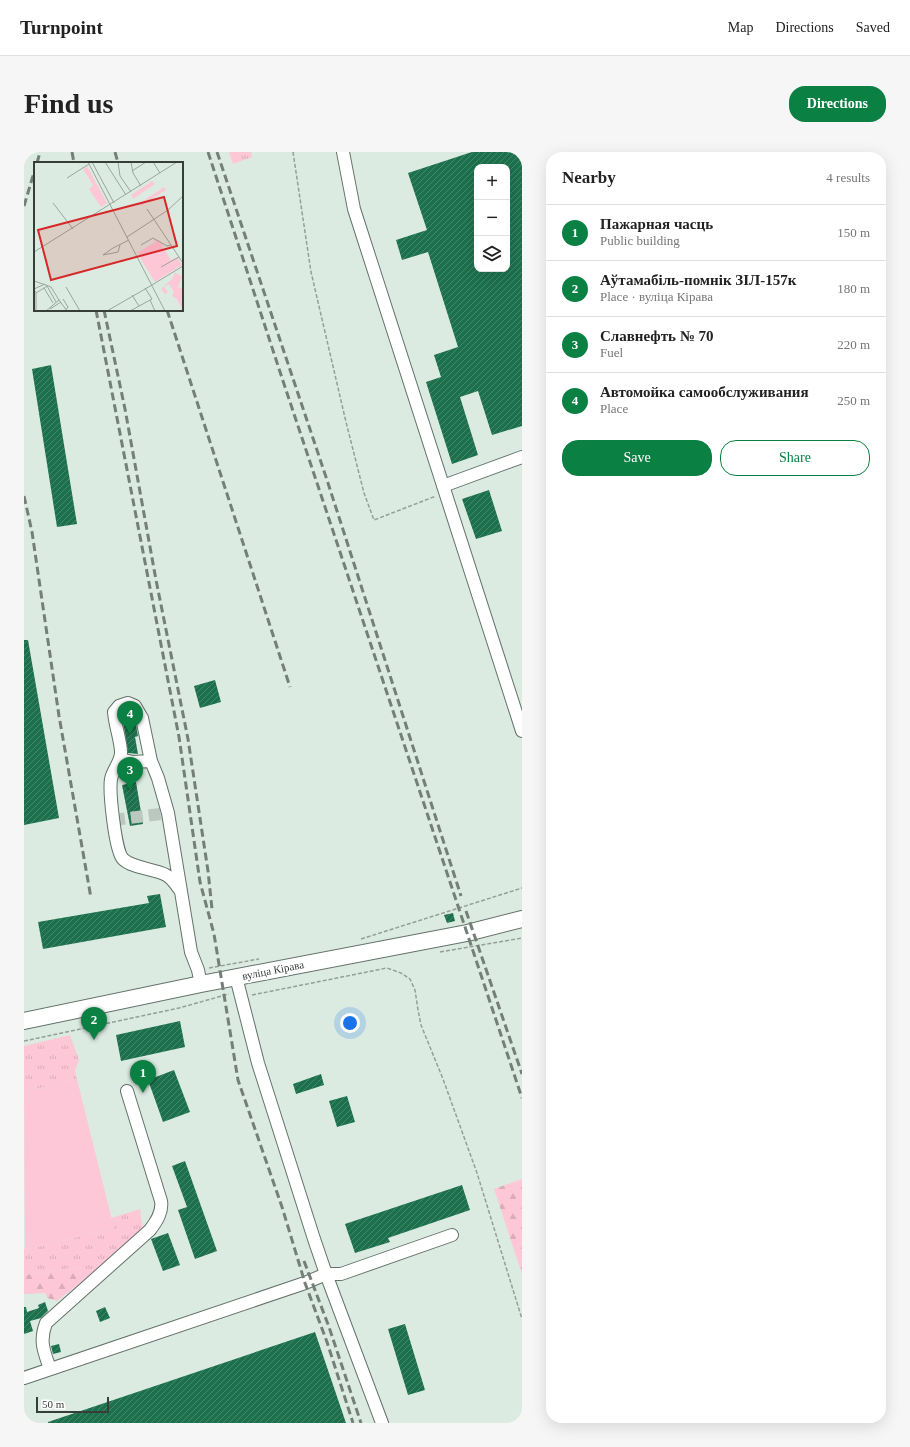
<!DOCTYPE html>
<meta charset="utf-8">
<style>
body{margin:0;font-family:Georgia,serif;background:#f6f6f6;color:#222}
.controls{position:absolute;right:12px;top:12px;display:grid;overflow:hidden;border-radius:8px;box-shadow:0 4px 16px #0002}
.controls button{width:36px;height:36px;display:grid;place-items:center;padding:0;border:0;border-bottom:1px solid #e0e0e0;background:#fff;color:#222;font:20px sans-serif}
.scale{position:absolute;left:12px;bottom:10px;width:73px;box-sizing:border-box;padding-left:4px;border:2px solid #373e3a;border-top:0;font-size:11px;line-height:14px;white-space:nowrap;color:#373e3a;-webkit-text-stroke:3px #fff;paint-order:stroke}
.you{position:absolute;left:326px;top:871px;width:14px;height:14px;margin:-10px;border:3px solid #fff;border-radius:50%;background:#1a73e8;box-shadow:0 0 0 6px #1a73e833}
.badge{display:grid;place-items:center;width:26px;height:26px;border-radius:50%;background:#0b8043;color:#fff;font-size:13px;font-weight:700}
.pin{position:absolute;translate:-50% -33px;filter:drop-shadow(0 1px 2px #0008)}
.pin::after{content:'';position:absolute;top:21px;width:14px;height:12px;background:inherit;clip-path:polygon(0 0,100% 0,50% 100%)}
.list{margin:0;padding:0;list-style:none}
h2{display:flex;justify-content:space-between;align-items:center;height:52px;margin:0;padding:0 16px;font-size:17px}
h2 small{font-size:13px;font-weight:400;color:#767676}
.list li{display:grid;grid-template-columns:26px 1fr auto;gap:12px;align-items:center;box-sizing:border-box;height:56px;padding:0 16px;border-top:1px solid #e0e0e0}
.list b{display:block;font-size:15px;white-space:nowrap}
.list p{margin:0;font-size:13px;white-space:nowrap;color:#767676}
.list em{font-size:13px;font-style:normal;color:#767676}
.actions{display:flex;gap:8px;padding:12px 16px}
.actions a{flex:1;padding:9px 0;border:1px solid #0b8043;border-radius:16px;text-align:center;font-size:14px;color:#0b8043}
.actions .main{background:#0b8043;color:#fff}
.icon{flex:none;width:22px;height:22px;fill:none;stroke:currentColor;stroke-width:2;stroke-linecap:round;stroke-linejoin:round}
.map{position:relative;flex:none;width:498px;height:1271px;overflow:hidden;border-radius:16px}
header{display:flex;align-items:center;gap:24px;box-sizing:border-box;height:56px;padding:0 20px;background:#fff;border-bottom:1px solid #e0e0e0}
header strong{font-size:19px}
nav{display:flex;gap:22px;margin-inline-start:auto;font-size:14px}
.intro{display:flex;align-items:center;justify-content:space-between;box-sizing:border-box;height:96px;padding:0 24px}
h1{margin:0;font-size:28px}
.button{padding:10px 18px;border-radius:16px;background:#0b8043;color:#fff;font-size:14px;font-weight:700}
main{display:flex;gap:24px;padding:0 24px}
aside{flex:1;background:#fff;border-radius:16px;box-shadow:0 4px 16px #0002}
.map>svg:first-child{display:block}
</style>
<header>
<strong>Turnpoint</strong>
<nav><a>Map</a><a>Directions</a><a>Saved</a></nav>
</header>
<div class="intro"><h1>Find us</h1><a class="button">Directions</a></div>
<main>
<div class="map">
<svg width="498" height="1271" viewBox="0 0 498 1271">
<defs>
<pattern id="grass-tufts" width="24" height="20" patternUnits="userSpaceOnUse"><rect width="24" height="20" fill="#fec7d7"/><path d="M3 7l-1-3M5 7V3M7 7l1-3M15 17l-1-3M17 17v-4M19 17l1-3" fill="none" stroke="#daacb9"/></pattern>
<pattern id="forest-firs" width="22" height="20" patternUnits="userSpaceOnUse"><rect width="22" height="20" fill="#fec7d7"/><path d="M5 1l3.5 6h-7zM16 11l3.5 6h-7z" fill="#daacb9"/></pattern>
<pattern id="building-hatch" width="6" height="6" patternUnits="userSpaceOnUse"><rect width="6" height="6" fill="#1c714c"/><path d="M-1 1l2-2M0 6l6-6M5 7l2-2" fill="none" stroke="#46866a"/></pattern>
</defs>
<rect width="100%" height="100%" fill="#dbebe1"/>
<path fill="url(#grass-tufts)" d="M205 0H227L228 5 209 12Z
M46 883 55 908 51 919 53 927 0 940V894Z
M116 1057 119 1078 58 1130 54 1115 0 1123V1094L1 1098 90 1076 87 1066Z"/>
<path fill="url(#forest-firs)" d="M498 1027V1122L470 1037Z
M54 1115 58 1130 33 1149 23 1146 21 1141 0 1142V1123Z"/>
<path fill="#fec7d7" d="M53 927 90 1076 1 1098 0 940Z"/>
<path fill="url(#building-hatch)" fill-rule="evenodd" d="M448 0H498V274L468 283 454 239 436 245 454 303 428 312 402 230 417 225 410 203 434 195 404 100 378 108 372 88 403 78 384 21ZM453 15H483V117H453Z
M27 213 53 372 33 375 8 217Z
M465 338 478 379 452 387 438 347Z
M0 488H4L35 666 0 673Z
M191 528 197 550 176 556 170 534Z
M104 559 107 562 109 574 112 573 114 584 111 585 114 602 104 601 98 562Z
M112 630 119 672 106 674 98 633Z
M136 742 142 775 19 797 14 770 125 751 123 744Z
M429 761 431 769 423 771 420 763Z
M156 869 161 895 97 909 92 883Z
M150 918 166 960 139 970 124 928Z
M297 922 300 933 272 942 269 932Z
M323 944 331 970 313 975 305 949Z
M161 1009 193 1099 171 1107 154 1058 163 1055 148 1014Z
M438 1033 446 1058 364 1086 366 1090 331 1101 321 1072Z
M144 1081 156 1113 139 1119 127 1087Z
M21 1150 24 1159 17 1166 6 1169 9 1179 0 1182V1155H2L3 1160 15 1156 14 1153Z
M81 1155 86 1166 76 1170 72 1159Z
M381 1172 401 1238 384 1243 364 1177Z
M291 1180 322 1271H24V1270Z
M35 1192 37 1200 29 1202 27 1194Z"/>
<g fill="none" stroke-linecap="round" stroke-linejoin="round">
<path stroke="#bac8c0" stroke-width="12" stroke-dasharray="12 6" stroke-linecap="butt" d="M89 668 144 661"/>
<g stroke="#64736a" stroke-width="14">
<path id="minor" d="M319 0 330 57 498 579
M419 334 498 305
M96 607 109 610 127 609
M156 738C152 733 148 726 142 723 131 717 108 716 99 707 91 699 85 639 87 627 89 617 98 609 97 599 96 586 91 573 90 560L95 554 104 551 111 554 118 566 127 609 134 626 144 661 167 800 174 818 177 832
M212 825 234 911 290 1087 302 1122 358 1271
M26 1217C20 1199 15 1190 22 1171L126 1078C132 1070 139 1060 137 1049L103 939
M0 1226 281 1131 302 1122H317L428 1083"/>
</g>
<g stroke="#64736a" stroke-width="18">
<path id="major" d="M0 869 177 832 443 781 498 767"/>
</g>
<path stroke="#939f97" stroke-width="1.5" stroke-dasharray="4 2" stroke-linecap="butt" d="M269 0 287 120 322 270 340 341 350 368 412 344
M337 787 498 736
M416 800 498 786
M185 816 235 807
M228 843 363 816 377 821 386 827 391 838 394 858 397 873 419 927 453 1021 498 1167
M0 889 155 856 205 842"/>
<use href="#minor" stroke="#fff" stroke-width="12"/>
<use href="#major" stroke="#fff" stroke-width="16"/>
<path stroke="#747f78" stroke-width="3" stroke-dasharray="8 4" stroke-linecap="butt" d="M48 0 50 11
M91 0 94 11
M184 0 260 232 498 946
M193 0 303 328 437 744
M13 11 16 0
M0 54 11 17
M72 158 155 585 176 730 190 782 214 928 258 1055 281 1131 303 1190 329 1271
M80 158 101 257 132 428 164 587 184 719 188 757
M143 158 266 535
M0 344 8 380 35 564 67 746
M442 759 498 922
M280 1109 305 1175 337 1271"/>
</g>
<g text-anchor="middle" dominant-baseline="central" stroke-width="4" stroke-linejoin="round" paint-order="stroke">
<g font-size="11" fill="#373e3a" stroke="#fff">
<text transform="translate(249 818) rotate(-11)">вуліца Кірава</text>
</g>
</g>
<g transform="translate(10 10)">
<rect width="149" height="149" fill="#dbebe1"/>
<path d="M121 77 128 82 129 88 108 99 103 90 108 88 112 96 122 80 119 78Z" fill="#fec7d7"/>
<path d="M53 4 73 41 67 45 55 27 59 23 49 7ZM118 19 121 22 99 37 97 33ZM130 25 132 28 107 44 106 41ZM141 110 148 115 144 125 149 127V148L143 137 138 134 140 130 135 122 130 125 134 130 131 132 127 127 138 117Z" fill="#fec7d7"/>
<path d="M130 87 137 98 143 95 148 103 121 120 108 99Z" fill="#fec7d7"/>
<path d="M121 80 126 88 112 96 108 88Z" fill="#fec7d7"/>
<path fill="none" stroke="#99a69e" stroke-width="1" d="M54 0 131 149M58 0 80 41M71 0 92 33M84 0 86 14 97 30M97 0 99 11 107 24M119 0 126 11M98 9 112 0M33 16 55 2M19 41 39 67M113 47 149 101M93 75 134 48 149 34M86 83 84 90 69 93 79 86 95 78M107 83 119 76 133 84 137 83M0 90 143 0M127 105 145 95M0 119 12 123M12 123 17 125 25 138M118 123 149 104M32 125 46 149M10 126 2 131 0 127 11 122M98 133 105 144M29 137 34 145 32 148M116 138 121 149M19 141 10 126 13 124 22 140M16 147 27 140M2 149V131M12 149 25 138 33 149M73 149 118 123M96 149 118 137 111 126"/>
<path fill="#d62828" fill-opacity="0.15" stroke="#d62828" stroke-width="2" d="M130 35 143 84 17 118 4 68Z"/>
<rect width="149" height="149" fill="none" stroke="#373e3a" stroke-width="2"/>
</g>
</svg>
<div class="controls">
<button>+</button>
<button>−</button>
<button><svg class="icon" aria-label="layers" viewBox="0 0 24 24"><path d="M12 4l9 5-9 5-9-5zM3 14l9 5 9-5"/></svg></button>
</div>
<div class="scale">50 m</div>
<div class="you"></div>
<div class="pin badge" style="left:119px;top:941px">1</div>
<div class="pin badge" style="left:70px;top:888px">2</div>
<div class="pin badge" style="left:106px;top:638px">3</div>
<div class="pin badge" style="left:106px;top:582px">4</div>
</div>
<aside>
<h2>Nearby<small>4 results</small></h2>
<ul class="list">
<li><span class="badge">1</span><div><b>Пажарная часць</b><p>Public building</p></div><em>150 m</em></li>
<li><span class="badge">2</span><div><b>Аўтамабіль-помнік ЗІЛ-157к</b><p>Place · вуліца Кірава</p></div><em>180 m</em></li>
<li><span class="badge">3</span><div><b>Славнефть № 70</b><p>Fuel</p></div><em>220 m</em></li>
<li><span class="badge">4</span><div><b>Автомойка самообслуживания</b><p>Place</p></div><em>250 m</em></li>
</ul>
<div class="actions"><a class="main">Save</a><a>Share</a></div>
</aside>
</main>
